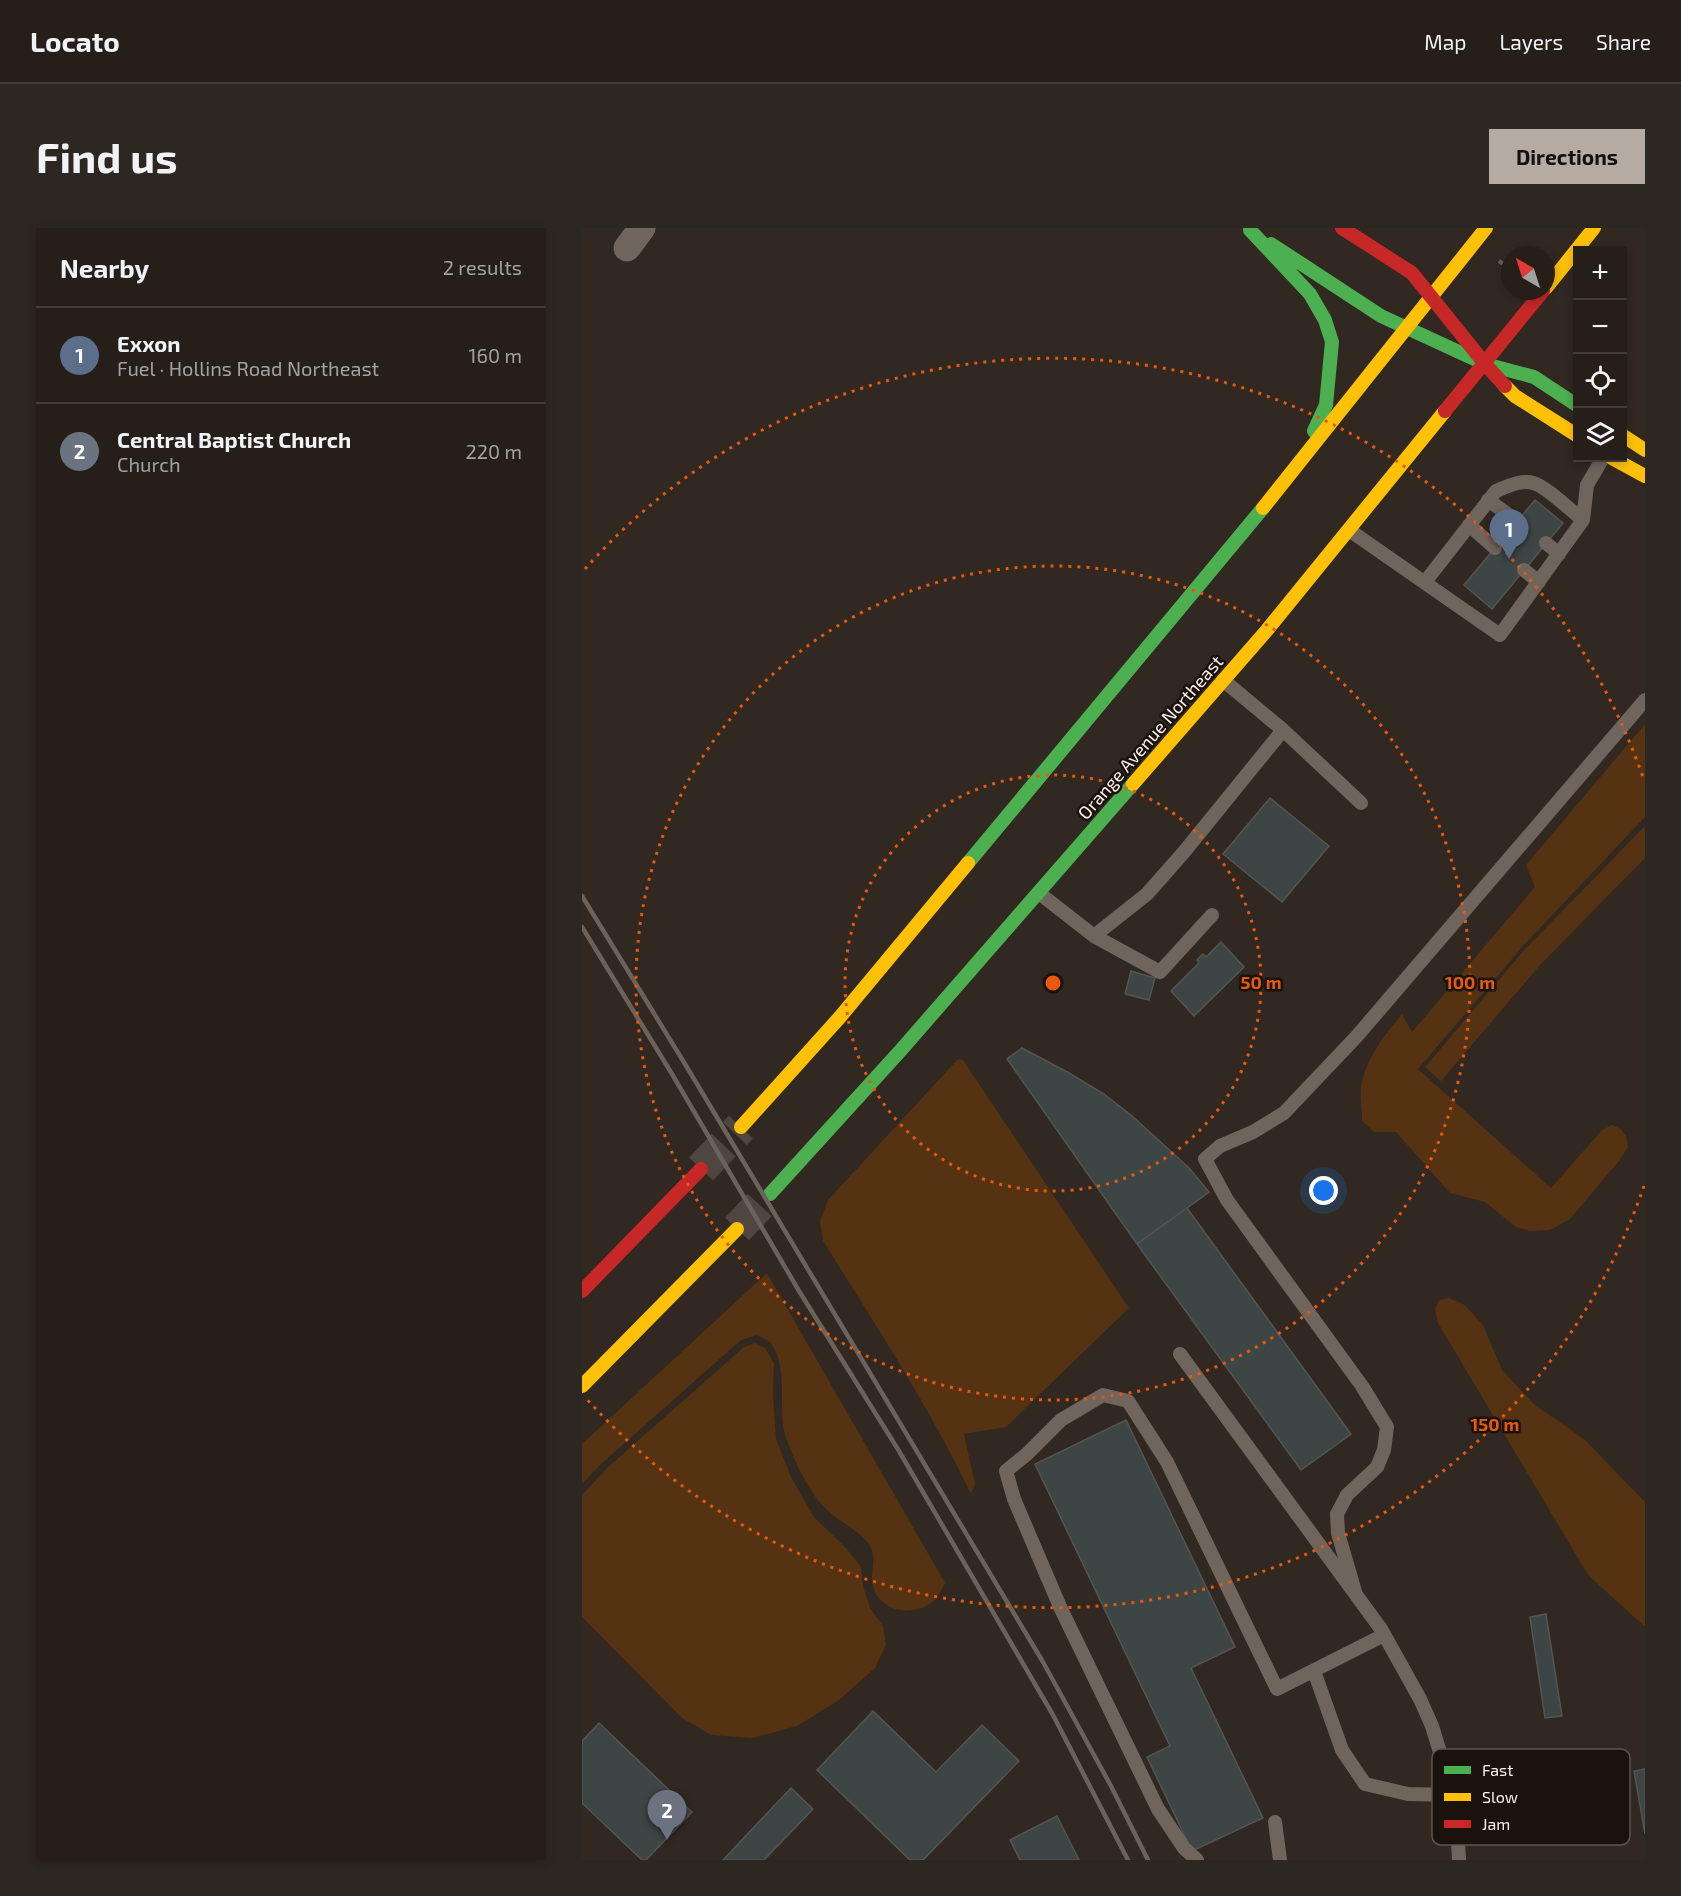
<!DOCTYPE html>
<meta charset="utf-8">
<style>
body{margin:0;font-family:"Exo 2",sans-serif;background:#2d2722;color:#f1f3f6}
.controls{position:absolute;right:18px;top:18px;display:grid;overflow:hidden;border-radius:0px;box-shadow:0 3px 9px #0003}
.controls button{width:54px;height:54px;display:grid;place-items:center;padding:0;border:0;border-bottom:2px solid #423c38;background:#251e19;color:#f1f3f6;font:30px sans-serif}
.compass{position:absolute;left:919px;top:18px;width:54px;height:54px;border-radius:50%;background:#251e19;box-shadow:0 3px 9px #0003;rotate:321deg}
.you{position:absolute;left:742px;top:963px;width:21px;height:21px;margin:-15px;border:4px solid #fff;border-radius:50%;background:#1a73e8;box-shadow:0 0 0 9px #1a73e833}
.badge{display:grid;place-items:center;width:39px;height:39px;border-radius:50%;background:#b5aba3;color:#fff;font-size:20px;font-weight:700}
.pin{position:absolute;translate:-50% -50px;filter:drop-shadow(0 2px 3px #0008)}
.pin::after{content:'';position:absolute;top:32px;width:21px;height:18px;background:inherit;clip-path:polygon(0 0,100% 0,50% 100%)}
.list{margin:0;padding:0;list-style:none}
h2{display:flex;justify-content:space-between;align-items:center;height:78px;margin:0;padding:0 24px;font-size:26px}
h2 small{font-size:20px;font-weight:400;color:#a3a2a2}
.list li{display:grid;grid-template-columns:39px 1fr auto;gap:18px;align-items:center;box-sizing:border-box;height:96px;padding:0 24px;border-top:2px solid #423c38}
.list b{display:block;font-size:22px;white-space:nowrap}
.list p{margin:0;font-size:20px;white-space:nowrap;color:#a3a2a2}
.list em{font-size:20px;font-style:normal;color:#a3a2a2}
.icon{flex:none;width:33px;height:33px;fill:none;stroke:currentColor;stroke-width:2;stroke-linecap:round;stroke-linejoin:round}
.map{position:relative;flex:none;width:1063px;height:1632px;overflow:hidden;border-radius:0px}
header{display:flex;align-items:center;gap:36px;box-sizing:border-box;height:84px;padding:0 30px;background:#251e19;border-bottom:2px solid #423c38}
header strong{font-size:28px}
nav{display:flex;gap:33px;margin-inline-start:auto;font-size:21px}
.intro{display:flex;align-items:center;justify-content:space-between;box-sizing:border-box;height:144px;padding:0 36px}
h1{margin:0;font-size:42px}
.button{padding:15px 27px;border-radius:0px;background:#b5aba3;color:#111;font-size:21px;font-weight:700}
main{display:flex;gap:36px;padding:0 36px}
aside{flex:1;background:#251e19;border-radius:0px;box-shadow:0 3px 9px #0003}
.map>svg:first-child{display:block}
</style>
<header>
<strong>Locato</strong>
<nav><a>Map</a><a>Layers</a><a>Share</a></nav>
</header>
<div class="intro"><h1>Find us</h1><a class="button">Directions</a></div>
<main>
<aside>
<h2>Nearby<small>2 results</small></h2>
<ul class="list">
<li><span class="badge" style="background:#5c6f8a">1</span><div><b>Exxon</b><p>Fuel · Hollins Road Northeast</p></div><em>160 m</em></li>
<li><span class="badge" style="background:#6b7280">2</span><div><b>Central Baptist Church</b><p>Church</p></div><em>220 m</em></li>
</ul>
</aside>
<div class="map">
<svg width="1063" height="1632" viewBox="0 0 1063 1632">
<rect width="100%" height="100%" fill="#312821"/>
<path fill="#543212" d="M1063 496V589L941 718 836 841 969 960 1020 902 1030 897 1039 901 1044 908 1046 919 1037 933 988 991 968 1002 948 1003 934 999 903 974 868 965 814 904H792L780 893C780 882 778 870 779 860 783 831 802 808 820 786L830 804 953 659 944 637Z
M1063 598V630L959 736 859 853 843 839 944 720Z
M376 831 381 832 547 1080 424 1199 382 1206 393 1256 389 1266C347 1178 293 1096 241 1013L238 993 246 972Z
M185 1045 363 1355C355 1371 349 1380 330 1382 310 1385 290 1372 290 1350 290 1338 295 1327 286 1315 275 1301 257 1294 244 1281 227 1265 212 1232 204 1210 195 1182 207 1142 190 1117 187 1112 180 1110 175 1107L159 1112 19 1236 0 1256V1216Z
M867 1070 883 1077 901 1097 920 1142 953 1177 1002 1211 1063 1274V1399L1006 1347 856 1095 853 1082 857 1072Z
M173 1115 183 1120 192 1135 191 1166 194 1211 209 1249 232 1289 264 1320 279 1339 281 1358 288 1380 301 1398 304 1417 293 1440 257 1472 215 1498 171 1510 129 1507 100 1490 0 1389V1267L25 1240 162 1119Z"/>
<path fill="#3d4645" stroke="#545553" stroke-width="1.5" d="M953 272 981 295 910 381 882 357Z
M688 570 747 618 700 674 641 626Z
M639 714 662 739 612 788 589 763 617 735 615 732 621 726 624 729Z
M549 743 573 750 567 772 543 766Z
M440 820 487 845 522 866 549 887 607 940 627 964 555 1016 425 831Z
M605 980 769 1206 719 1242 555 1016Z
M544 1192 653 1419 609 1440 681 1590 610 1623 565 1529 588 1518 453 1236Z
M964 1386 980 1488 963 1490 948 1389Z
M291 1483 354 1544 400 1497 437 1533 341 1632H328L235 1542Z
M17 1495 110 1584 64 1632H60L0 1575V1513Z
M1063 1541V1606L1052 1543Z
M209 1560 231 1581 182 1632H141Z
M475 1588 497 1632H438L428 1612Z"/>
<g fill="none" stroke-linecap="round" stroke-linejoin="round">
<path stroke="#4f463f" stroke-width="33" stroke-dasharray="33 16" stroke-linecap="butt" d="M119 941 159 899
M155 1001 188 966"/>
<path stroke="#675e57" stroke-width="4" stroke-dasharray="4.5 4.5" stroke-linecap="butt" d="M917 33 926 39"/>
<path stroke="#70655d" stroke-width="14" d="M906 272 935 293
M887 297 913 320
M767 302 918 407 1001 292 1005 257 1021 230
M964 315 977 326
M942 342 957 354
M843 354 914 263C924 259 939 251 951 255 964 258 989 283 1001 292
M641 452 701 502 779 575
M457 665 512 708 565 666 602 624 701 502
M512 708 578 744 630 687
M598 1126 799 1401 838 1471 850 1498 871 1567 875 1597 877 1632
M774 1367 756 1305 755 1286 765 1267 795 1239 802 1222 805 1199 780 1158 645 972 623 931 638 918 671 904 702 885 775 808 1063 472
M732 1443 760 1522 783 1556 826 1566 871 1567
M693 1594 698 1632
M615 1632 602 1620 576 1581 479 1381 432 1271 424 1243 445 1226 479 1192 521 1167 546 1173 585 1234 695 1461 802 1407"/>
<path stroke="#70655d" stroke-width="27" d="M45 20 60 0"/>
<path stroke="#4caf50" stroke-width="14" d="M668 2 728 66 743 92 750 114 744 177 732 203
M689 16 799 88 903 136 952 149 996 178
M386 635 681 280
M188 966 319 822 551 556"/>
<path stroke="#ffc107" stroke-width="14" d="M964 60 1012 0
M923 158 933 168 996 208
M1040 207 1063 222
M1030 230 1063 248
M681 280 904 0
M551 556 685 402 863 183
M159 899 258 789 386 635
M0 1158 155 1001"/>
<path stroke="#c62828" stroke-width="14" d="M760 0 830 45 903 136 923 158
M863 183 961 63
M0 1063 119 941"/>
<path stroke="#6b625b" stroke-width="4.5" d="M0 668 103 836 461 1434 529 1558 566 1632
M0 699 90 846 217 1063 317 1223 471 1487 546 1632"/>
</g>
<g fill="none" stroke="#e8590c" stroke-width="3" stroke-dasharray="3 6">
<circle cx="471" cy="755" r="208"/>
<circle cx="471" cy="755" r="417"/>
<path d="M1062 958A625 625 0 0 1 3 1169M3 341A625 625 0 0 1 1062 552"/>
</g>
<g text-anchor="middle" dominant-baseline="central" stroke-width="5" stroke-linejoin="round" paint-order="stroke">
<g font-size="18" fill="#fcf1e9" stroke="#19120d">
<text transform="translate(568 509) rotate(-49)">Orange Avenue Northeast</text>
</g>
</g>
<rect x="850" y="1521" width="198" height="96" rx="9" fill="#19120d" stroke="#5d554f" stroke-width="1.5"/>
<rect x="862" y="1538" width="27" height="8" fill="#4caf50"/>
<rect x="862" y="1565" width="27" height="8" fill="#ffc107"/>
<rect x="862" y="1592" width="27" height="8" fill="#c62828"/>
<g font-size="16" fill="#fcf1e9">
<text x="900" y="1548">Fast</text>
<text x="900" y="1575">Slow</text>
<text x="900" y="1602">Jam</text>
</g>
<circle cx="471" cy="755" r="9" fill="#e8590c" stroke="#19120d" stroke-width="3"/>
<g font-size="18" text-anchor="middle" font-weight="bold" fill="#e8590c" stroke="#19120d" stroke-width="5" stroke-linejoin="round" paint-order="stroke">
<text x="679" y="761">50 m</text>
<text x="888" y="761">100 m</text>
<text x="913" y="1203">150 m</text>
</g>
</svg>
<div class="controls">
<button>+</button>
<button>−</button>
<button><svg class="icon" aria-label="locate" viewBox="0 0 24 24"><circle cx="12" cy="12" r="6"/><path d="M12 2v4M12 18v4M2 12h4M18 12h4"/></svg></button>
<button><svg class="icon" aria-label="layers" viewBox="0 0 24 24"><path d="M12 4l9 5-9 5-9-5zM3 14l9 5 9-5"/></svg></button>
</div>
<svg class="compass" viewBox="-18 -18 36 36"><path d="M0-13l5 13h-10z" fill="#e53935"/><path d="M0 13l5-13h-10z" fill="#a3a2a2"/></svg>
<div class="you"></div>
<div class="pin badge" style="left:927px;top:331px;background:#5c6f8a">1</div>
<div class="pin badge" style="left:85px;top:1612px;background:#6b7280">2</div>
</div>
</main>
